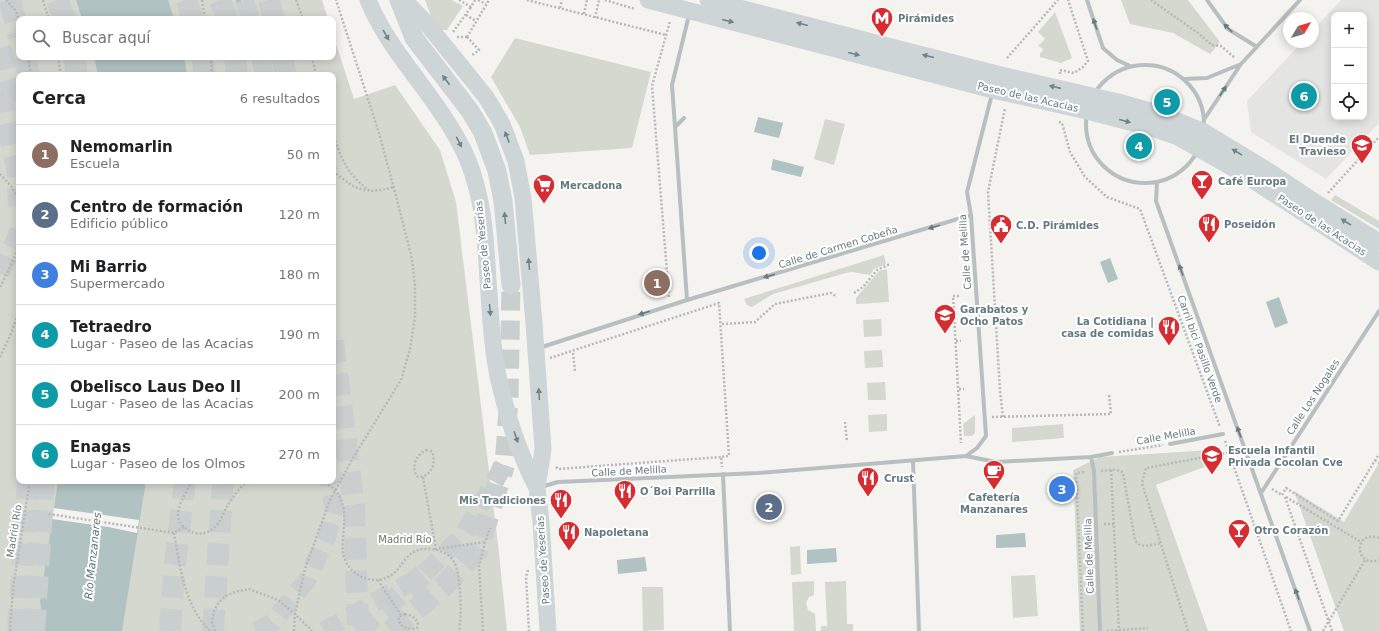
<!DOCTYPE html>
<html lang="es">
<meta charset="utf-8">
<style>
body{margin:0;font-family:"DejaVu Sans",sans-serif;background:#f2f2f2;color:#202124}
.controls{position:absolute;right:12px;top:12px;display:grid;overflow:hidden;border-radius:8px;box-shadow:0 2px 10px #0003}
.controls button{width:36px;height:36px;display:grid;place-items:center;padding:0;border:0;border-bottom:1px solid #e0e0e0;background:#fff;color:#202124;font:20px sans-serif}
.compass{position:absolute;left:1283px;top:12px;width:36px;height:36px;border-radius:50%;background:#fff;box-shadow:0 2px 10px #0003;rotate:52deg}
.you{position:absolute;left:759px;top:253px;width:14px;height:14px;margin:-10px;border:3px solid #fff;border-radius:50%;background:#1a73e8;box-shadow:0 0 0 6px #1a73e833}
.badge{display:grid;place-items:center;width:26px;height:26px;border-radius:50%;background:#db2777;color:#fff;font-size:13px;font-weight:700}
.pin{position:absolute;translate:-50% -50%;border:2px solid #fff;box-shadow:0 1px 4px #0006}
.list{margin:0;padding:0;list-style:none}
h2{display:flex;justify-content:space-between;align-items:center;height:52px;margin:0;padding:0 16px;font-size:17px}
h2 small{font-size:13px;font-weight:400;color:#757577}
.list li{display:grid;grid-template-columns:26px 1fr auto;gap:12px;align-items:center;box-sizing:border-box;height:60px;padding:0 16px;border-top:1px solid #e0e0e0}
.list b{display:block;font-size:15px;white-space:nowrap}
.list p{margin:0;font-size:13px;white-space:nowrap;color:#757577}
.list em{font-size:13px;font-style:normal;color:#757577}
.icon{flex:none;width:22px;height:22px;fill:none;stroke:currentColor;stroke-width:2;stroke-linecap:round;stroke-linejoin:round}
.map{position:relative;flex:none;width:1379px;height:631px;overflow:hidden}
.search{position:absolute;background:#fff;box-shadow:0 2px 10px #0003;left:16px;top:16px;width:320px;height:44px;display:flex;align-items:center;gap:10px;box-sizing:border-box;padding:0 14px;border-radius:8px;color:#757577;font-size:15px}
.panel{position:absolute;background:#fff;box-shadow:0 2px 10px #0003;left:16px;top:72px;width:320px;height:412px;border-radius:8px}
.map>svg:first-child{display:block}
</style>
<div class="map">
<svg width="1379" height="631" viewBox="0 0 1379 631">
<rect width="100%" height="100%" fill="#f4f3f0"/>
<path fill="#e4e4e3" fill-rule="evenodd" d="M1341 0H1379V123L1326 179 1251 132 1247 101 1302 42H1313V30ZM1334 15H1364V117H1334Z"/>
<path fill="#d5d8cf" fill-rule="evenodd" d="M0 0H322L328 19H19V57H333V35L354 99 395 85 440 150 456 202 498 544 507 631H0ZM19 75H333V481H19Z
M425 0H452L463 6 447 30H439L431 16Z
M1121 0H1188L1220 42 1210 54 1173 33 1130 24Z
M1055 12 1072 58 1061 63 1040 57V53L1043 51 1042 48 1038 46 1036 48 1045 39 1038 32Z
M515 38 651 72 632 148 530 155 520 127 491 77Z
M825 119 845 124 834 165 814 159Z
M1335 195 1379 221V229L1331 200Z
M884 255 886 264 874 269 870 275 852 272 846 273 773 294 752 307 747 305 744 299Z
M887 269 889 302 856 304V298L879 271Z
M881 319 882 336 864 337 863 320Z
M882 350 883 367 865 368 864 351Z
M885 382 886 400H868L867 383Z
M887 414V431L869 432 868 415Z
M975 415V433L972 436H964L963 424Z
M1063 424 1064 438 1012 442V428Z
M1211 450 1215 463 1156 485 1208 631H1080L1073 470 1100 457Z
M1379 463V631H1344L1294 491 1344 522Z
M800 546 801 574 791 575 790 547Z
M1035 575 1038 616 1013 618 1011 576Z
M814 581V595L809 597 806 603 808 610 815 614 816 631H794L792 582Z
M846 581 847 624H853V631H821V626H827L825 582Z
M642 587H663L664 630 643 631Z"/>
<path fill="#b0c2c2" d="M76 0H168L174 19H82Z
M94 57H184L187 75H98Z
M758 117 783 123 779 138 754 132Z
M773 159 804 167 801 177 772 170 771 169Z
M1110 258 1118 279 1108 283 1100 262Z
M1279 297 1288 323 1275 328 1266 302Z
M58 481H146L122 631H44L40 601Z
M1025 533 1026 547 996 548V535Z
M836 548 837 562 807 564V550Z
M645 557 647 571 618 574 617 560Z"/>
<path fill="#f4f3f0" d="M54 508 139 520 137 533 108 527 52 519Z"/>
<g fill="none" stroke-linecap="round" stroke-linejoin="round">
<path stroke="#b0c2c2" stroke-width="4.5" d="M238 0 248 19
M254 57 258 75"/>
<path stroke="#c9cfce" stroke-width="19" stroke-dasharray="19 10" stroke-linecap="butt" d="M244 0 251 19
M261 57 264 75
M0 274 19 231
M256 631 272 623 307 580 326 539 334 509 329 481
M324 631 423 575 463 535 504 465 509 398 511 285"/>
<path stroke="#c9cfce" stroke-width="22" stroke-dasharray="22 11" stroke-linecap="butt" d="M10 0 19 37
M57 0 65 19
M186 0 193 19
M220 0 228 19
M269 0 274 19
M0 48 17 106
M24 57 29 75
M74 57 77 75
M202 57 205 75
M235 57 237 75
M282 57 286 75
M0 91 17 168 19 206
M333 341 354 506 358 625 356 631
M18 631 28 481
M34 631 44 481
M170 631 174 572 185 481
M213 631 223 481
M357 631 423 575
M391 631 443 587 478 549 504 465"/>
<path stroke="#b5b9ba" stroke-width="2.5" stroke-dasharray="2 2" stroke-linecap="butt" d="M6 0 16 11 19 21
M43 0 49 19
M202 0 205 19
M296 0 303 19
M459 0 471 7 475 0
M478 0 486 4
M527 0 666 35
M605 0 635 9
M1151 0 1198 33 1212 45 1221 46 1235 58
M560 8 562 0
M584 14 587 0
M466 15 476 21
M595 18 599 0
M453 32 471 7
M457 37H467
M467 37 489 0
M467 37 479 50 471 56
M28 57 31 75
M58 57 61 75
M211 57 212 75
M312 57 316 75
M1007 58 1058 0
M1060 74V70L1074 73 1083 67 1088 61 1068 0
M1059 122 1062 123 1070 152 1085 177 1107 197 1140 209 1220 427
M333 133C340 157 348 176 370 191
M333 171C356 190 364 195 394 187
M0 174 11 186 19 200
M1328 193 1379 137
M0 287 13 261 19 244
M854 293 863 287 877 270 890 264
M959 296H953L961 443
M669 297 652 86 670 21
M722 324 755 322 775 304 831 293 837 297
M956 341H961
M573 353 575 372
M0 357 10 336 19 311
M550 358 719 303 729 456 721 457 722 467
M959 389H964
M992 417 1111 414 1109 395
M1003 417 1000 391 988 192 1005 108
M845 422 847 442
M1225 441 1291 631
M426 450 431 451C438 460 431 478 418 477 410 468 416 455 426 450Z
M1119 452 1163 445
M1375 460 1379 463
M556 467 558 469 721 457
M1111 470 1119 631
M1101 471C1108 470 1118 468 1123 473L1135 540C1141 550 1152 544 1161 543
M423 477 436 549 485 542
M192 481C186 493 170 515 183 526 196 538 210 535 219 522 222 518 224 512 226 508 232 499 239 488 247 481
M321 481C326 484 333 487 336 491 356 518 331 549 351 569 363 582 384 585 397 570 403 563 409 552 419 550 431 547 447 550 454 562 461 573 462 617 459 631
M1272 489 1282 495
M1282 495 1286 488 1338 521 1379 454
M1285 497 1332 631
M1286 497 1361 542
M49 514 174 533 184 527
M1104 524H1114
M174 533C180 566 184 606 210 631
M1379 538C1353 529 1354 569 1379 560
M528 570 526 577 529 631
M378 580 401 615
M405 614C411 615 417 618 418 625L417 628C408 631 397 626 399 616Z
M10 631 13 588 30 481
M215 631 212 622 214 611 219 602 226 596 235 592 249 589 278 600 295 614 312 631
M294 631 295 614 305 569 330 500 353 458 401 380 410 349 415 317V285L412 259 395 192 379 133 336 0
M483 631 479 566 485 542 490 528
M1083 631 1076 473 1086 472
M1107 631 1148 628
M1188 631 1142 483 1146 468 1237 451
M1323 631 1365 560"/>
<path stroke="#b8bfc0" stroke-width="4" d="M1087 0 1103 48 1117 60 1130 66
M1207 0 1228 29 1257 47
M1086 124a59 59 0 1 1 118 0a59 59 0 1 1-118 0Z
M1184 79 1207 78 1241 64
M684 118 675 127 687 300
M1205 118 1241 64 1300 0
M675 127 672 85 689 15
M1157 182 1156 201 1310 631
M539 348 687 300 971 215
M1170 444 1223 434
M966 456 996 462 1091 457 1112 453
M1091 457 1094 471 1100 631
M913 461 919 631
M723 474 730 631
M541 487 558 482 758 473 966 456 977 448 986 436 971 215 967 192 992 94
M1261 493 1379 311"/>
<path stroke="#ced5d6" stroke-width="17" d="M368 0C389 52 432 91 458 140 466 154 472 169 476 185 486 220 486 257 489 293 491 325 493 358 501 389 509 423 521 457 537 488
M404 0 427 24 486 97 502 124 516 161 523 198 534 323 543 449 537 488 541 522 548 631
M648 0 993 90 1087 111 1149 127 1178 137 1242 173 1379 262
M708 0 997 74 1118 102 1157 113 1204 132 1265 169 1318 204 1379 242"/>
<path stroke="#ced5d6" stroke-width="19" d="M399 0 414 38 470 111 483 133 497 171 503 201 511 285"/>
</g>
<defs><path id="oneway-solid" d="M-6-.8H1V-3.2L6.5 0L1 3.2V.8H-6Z"/></defs>
<g fill="#6f8388">
<use href="#oneway-solid" transform="translate(728 21) rotate(14)"/>
<use href="#oneway-solid" transform="translate(802 24) rotate(-166)"/>
<use href="#oneway-solid" transform="translate(386 35) rotate(60)"/>
<use href="#oneway-solid" transform="translate(854 54) rotate(14)"/>
<use href="#oneway-solid" transform="translate(928 56) rotate(-166)"/>
<use href="#oneway-solid" transform="translate(446 80) rotate(-127)"/>
<use href="#oneway-solid" transform="translate(1055 87) rotate(-167)"/>
<use href="#oneway-solid" transform="translate(1125 121) rotate(15)"/>
<use href="#oneway-solid" transform="translate(507 137) rotate(-111)"/>
<use href="#oneway-solid" transform="translate(459 142) rotate(63)"/>
<use href="#oneway-solid" transform="translate(1237 152) rotate(-149)"/>
<use href="#oneway-solid" transform="translate(505 218) rotate(-95)"/>
<use href="#oneway-solid" transform="translate(1346 222) rotate(-148)"/>
<use href="#oneway-solid" transform="translate(529 264) rotate(-95)"/>
<use href="#oneway-solid" transform="translate(490 310) rotate(85)"/>
<use href="#oneway-solid" transform="translate(539 394) rotate(-94)"/>
<use href="#oneway-solid" transform="translate(516 437) rotate(71)"/>
</g>
<g fill="#647a7f">
<use href="#oneway-solid" transform="translate(1095 24) rotate(-109)"/>
<use href="#oneway-solid" transform="translate(1228 28) rotate(-135)"/>
<use href="#oneway-solid" transform="translate(1223 91) rotate(-56)"/>
<use href="#oneway-solid" transform="translate(934 227) rotate(163)"/>
<use href="#oneway-solid" transform="translate(1181 270) rotate(-110)"/>
<use href="#oneway-solid" transform="translate(769 276) rotate(164)"/>
<use href="#oneway-solid" transform="translate(644 313) rotate(162)"/>
<use href="#oneway-solid" transform="translate(1239 432) rotate(-110)"/>
<use href="#oneway-solid" transform="translate(1297 594) rotate(-110)"/>
</g>
<defs>
<g id="metro-pin" transform="scale(1.15)"><path d="M0 17L-7.5 6A9.5 9.5 0 1 1 7.5 6Z" fill="#d62d32" stroke="#fff"/><path d="M-5.5 5V-5H-3L0 0L3-5H5.5V5H3V-.5L0 4L-3-.5V5Z" fill="#fff"/></g>
<g id="school-pin" transform="scale(1.15)"><path d="M0 17L-7.5 6A9.5 9.5 0 1 1 7.5 6Z" fill="#d62d32" stroke="#fff"/><path d="M0-5L7-2L0 1L-7-2ZM-4 1L0 2.5L4 1V4Q0 6-4 4Z" fill="#fff"/></g>
<g id="bar-pin" transform="scale(1.15)"><path d="M0 17L-7.5 6A9.5 9.5 0 1 1 7.5 6Z" fill="#d62d32" stroke="#fff"/><path d="M-6-5H6L.8 .8V4.5H3.5V6h-7V4.5H-.8V.8Z" fill="#fff"/></g>
<g id="supermarket-pin" transform="scale(1.15)"><path d="M0 17L-7.5 6A9.5 9.5 0 1 1 7.5 6Z" fill="#d62d32" stroke="#fff"/><path d="M-6-5.5h2.5l.6 2H6L4.5 2H-2.5L-4.4-4H-6ZM-1.5 3.2a1.3 1.3 0 1 0 .1 0ZM3 3.2a1.3 1.3 0 1 0 .1 0Z" fill="#fff"/></g>
<g id="restaurant-pin" transform="scale(1.15)"><path d="M0 17L-7.5 6A9.5 9.5 0 1 1 7.5 6Z" fill="#d62d32" stroke="#fff"/><path d="M-5-6h1v4h1v-4h1v4h1v-4h1v5L-1.5 .5V6h-2V.5L-5-1ZM5-6V6H3V1.5H1.5Q1.5-4 5-6Z" fill="#fff"/></g>
<g id="civic-pin" transform="scale(1.15)"><path d="M0 17L-7.5 6A9.5 9.5 0 1 1 7.5 6Z" fill="#d62d32" stroke="#fff"/><path d="M-.6-6.5H3V-4.5H.6V-3L4-1V1h2V6H-6V1h2V-1L-.6-3ZM-1.2 2.5V6h2.4V2.5Z" fill="#fff"/></g>
<g id="cafe-pin" transform="scale(1.15)"><path d="M0 17L-7.5 6A9.5 9.5 0 1 1 7.5 6Z" fill="#d62d32" stroke="#fff"/><path d="M-5.5-4.5H6V0H3Q3 3.5 0 3.5H-2.5Q-5.5 3.5-5.5 0ZM3-3.2v2h1.7v-2ZM-6 4.5H4V6H-6Z" fill="#fff"/></g>
</defs>
<g fill-rule="evenodd">
<use href="#metro-pin" x="882" y="18"/>
<use href="#school-pin" x="1362" y="145"/>
<use href="#bar-pin" x="1202" y="181"/>
<use href="#supermarket-pin" x="544" y="185"/>
<use href="#restaurant-pin" x="1209" y="224"/>
<use href="#civic-pin" x="1001" y="225"/>
<use href="#school-pin" x="945" y="315"/>
<use href="#restaurant-pin" x="1169" y="327"/>
<use href="#school-pin" x="1212" y="456"/>
<use href="#cafe-pin" x="994" y="471"/>
<use href="#restaurant-pin" x="868" y="478"/>
<use href="#restaurant-pin" x="625" y="491"/>
<use href="#restaurant-pin" x="561" y="500"/>
<use href="#bar-pin" x="1239" y="530"/>
<use href="#restaurant-pin" x="569" y="532"/>
</g>
<g text-anchor="middle" dominant-baseline="central" stroke-width="4" stroke-linejoin="round" paint-order="stroke">
<g font-size="10" font-weight="bold" fill="#647a7f" stroke="#fff" text-anchor="start">
<text x="898" y="18">Pirámides</text>
<text x="1346" y="139" text-anchor="end">El Duende<tspan x="1346" dy="12">Travieso</tspan></text>
<text x="1218" y="181">Café Europa</text>
<text x="560" y="185">Mercadona</text>
<text x="1224" y="224">Poseidón</text>
<text x="1016" y="225">C.D. Pirámides</text>
<text x="960" y="309">Garabatos y<tspan x="960" dy="12">Ocho Patos</tspan></text>
<text x="1154" y="321" text-anchor="end">La Cotidiana |<tspan x="1154" dy="12">casa de comidas</tspan></text>
<text x="1228" y="450">Escuela Infantil<tspan x="1228" dy="12">Privada Cocolan Cve</tspan></text>
<text x="884" y="478">Crust</text>
<text x="640" y="491">O´Boi Parrilla</text>
<text x="994" y="497" text-anchor="middle">Cafetería<tspan x="994" dy="12">Manzanares</tspan></text>
<text x="546" y="500" text-anchor="end">Mis Tradiciones</text>
<text x="1254" y="530">Otro Corazón</text>
<text x="584" y="532">Napoletana</text>
</g>
<g font-size="10" fill="#647a7f" stroke="#fff">
<text transform="translate(1028 97) rotate(13)">Paseo de las Acacias</text>
<text transform="translate(1322 225) rotate(33)">Paseo de las Acacias</text>
<text transform="translate(483 245) rotate(-96)">Paseo de Yeserías</text>
<text transform="translate(838 247) rotate(-17)">Calle de Carmen Cobeña</text>
<text transform="translate(965 252) rotate(-94)">Calle de Melilla</text>
<text transform="translate(1200 349) rotate(70)">Carril bici Pasillo Verde</text>
<text transform="translate(1313 397) rotate(-57)">Calle Los Nogales</text>
<text transform="translate(1166 436) rotate(-10)">Calle Melilla</text>
<text transform="translate(629 471) rotate(-3)">Calle de Melilla</text>
<text transform="translate(14 531) rotate(-81)">Madrid Río</text>
<text transform="translate(1089 556) rotate(-92)">Calle de Melilla</text>
<text transform="translate(543 560) rotate(-94)">Paseo de Yeserías</text>
</g>
<g font-size="10" fill="#6c7663" stroke="#fff">
<text x="405" y="539">Madrid Río</text>
</g>
<g font-size="11" font-style="italic" fill="#5b7676" stroke="#fff">
<text transform="translate(93 556) rotate(-84)">Río Manzanares</text>
</g>
</g>
</svg>
<div class="controls">
<button>+</button>
<button>−</button>
<button><svg class="icon" aria-label="locate" viewBox="0 0 24 24"><circle cx="12" cy="12" r="6"/><path d="M12 2v4M12 18v4M2 12h4M18 12h4"/></svg></button>
</div>
<svg class="compass" viewBox="-18 -18 36 36"><path d="M0-13l5 13h-10z" fill="#e53935"/><path d="M0 13l5-13h-10z" fill="#757577"/></svg>
<div class="you"></div>
<div class="pin badge" style="left:657px;top:283px;background:#8d6e63">1</div>
<div class="pin badge" style="left:769px;top:507px;background:#5c6f8a">2</div>
<div class="pin badge" style="left:1062px;top:489px;background:#3f7fe0">3</div>
<div class="pin badge" style="left:1139px;top:146px;background:#0f9aa8">4</div>
<div class="pin badge" style="left:1167px;top:102px;background:#0f9aa8">5</div>
<div class="pin badge" style="left:1304px;top:96px;background:#0f9aa8">6</div>
<div class="search"><svg class="icon" aria-label="search" viewBox="0 0 24 24"><circle cx="10" cy="10" r="6"/><path d="M15 15l6 6"/></svg>Buscar aquí</div>
<section class="panel">
<h2>Cerca<small>6 resultados</small></h2>
<ul class="list">
<li><span class="badge" style="background:#8d6e63">1</span><div><b>Nemomarlin</b><p>Escuela</p></div><em>50 m</em></li>
<li><span class="badge" style="background:#5c6f8a">2</span><div><b>Centro de formación</b><p>Edificio público</p></div><em>120 m</em></li>
<li><span class="badge" style="background:#3f7fe0">3</span><div><b>Mi Barrio</b><p>Supermercado</p></div><em>180 m</em></li>
<li><span class="badge" style="background:#0f9aa8">4</span><div><b>Tetraedro</b><p>Lugar · Paseo de las Acacias</p></div><em>190 m</em></li>
<li><span class="badge" style="background:#0f9aa8">5</span><div><b>Obelisco Laus Deo II</b><p>Lugar · Paseo de las Acacias</p></div><em>200 m</em></li>
<li><span class="badge" style="background:#0f9aa8">6</span><div><b>Enagas</b><p>Lugar · Paseo de los Olmos</p></div><em>270 m</em></li>
</ul>
</section>
</div>
